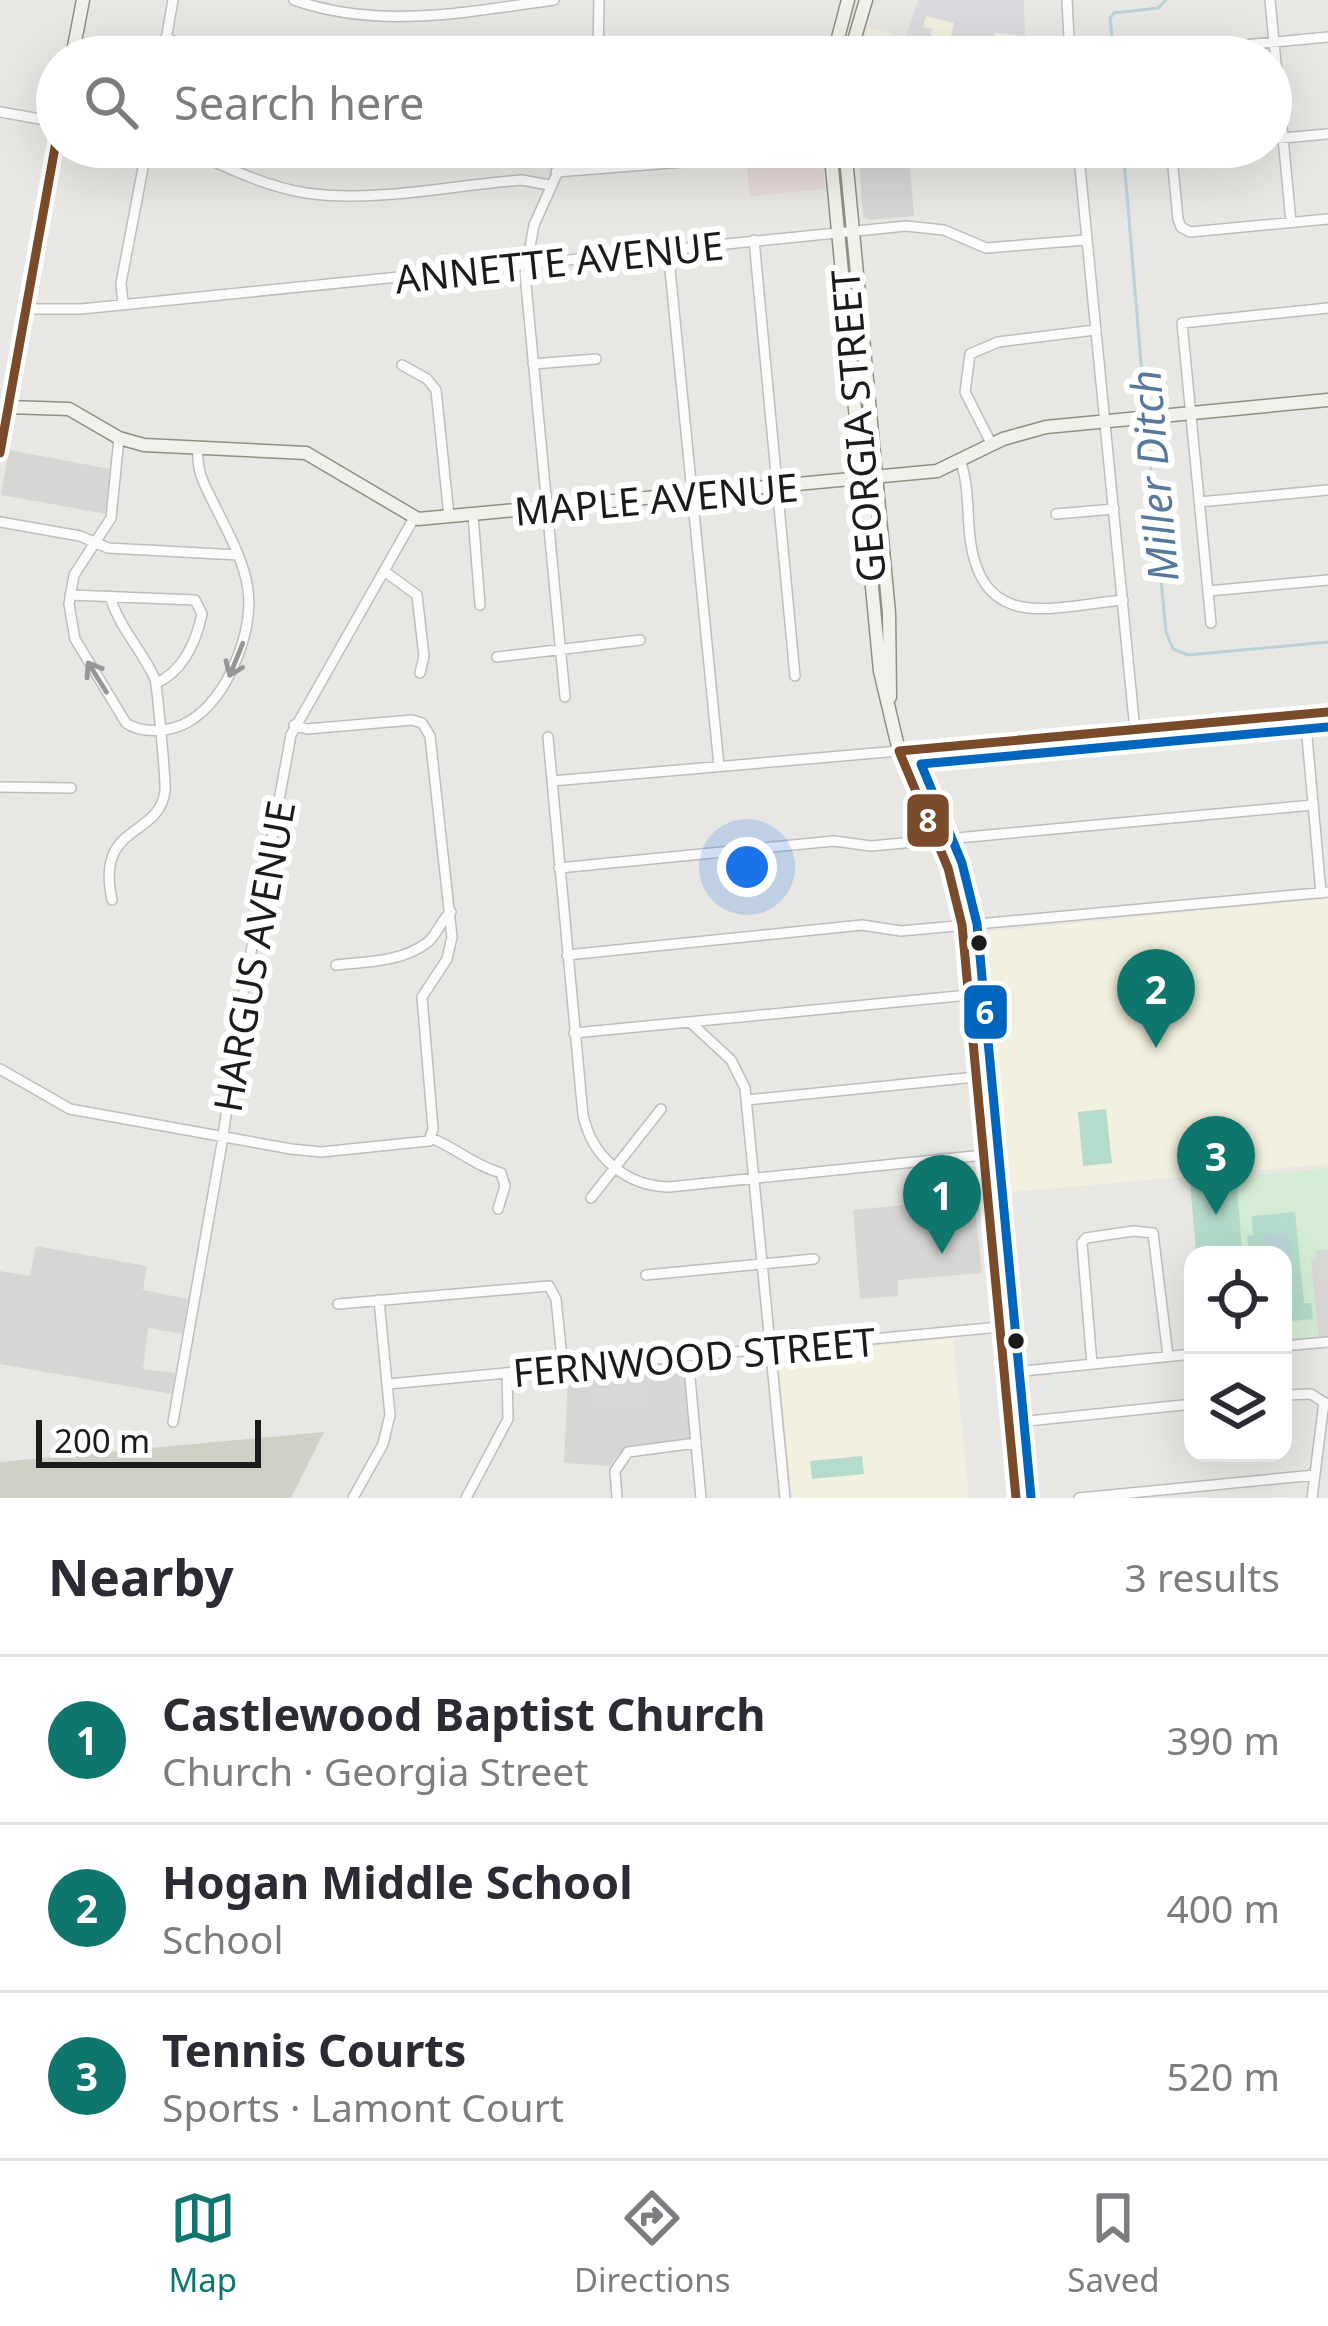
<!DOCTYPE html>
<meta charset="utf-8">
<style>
body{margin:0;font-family:"Noto Sans",sans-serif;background:#f2f2f3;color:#2b2b33}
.controls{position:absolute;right:36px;bottom:36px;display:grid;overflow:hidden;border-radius:24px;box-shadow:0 12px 48px #0002}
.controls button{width:108px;height:108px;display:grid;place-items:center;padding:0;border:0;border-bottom:3px solid #e1e1e2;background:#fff;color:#2b2b33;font:60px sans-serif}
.scale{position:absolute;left:36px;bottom:30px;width:225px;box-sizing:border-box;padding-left:12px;border:6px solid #1b1b1b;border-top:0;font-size:33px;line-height:42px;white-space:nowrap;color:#1b1b1b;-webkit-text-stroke:9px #fff;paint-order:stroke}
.you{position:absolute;left:747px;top:867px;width:42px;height:42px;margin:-30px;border:9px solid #fff;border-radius:50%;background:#1a73e8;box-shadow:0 0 0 18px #1a73e833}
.badge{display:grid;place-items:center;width:78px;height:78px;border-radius:50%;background:#0f766e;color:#fff;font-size:39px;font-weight:700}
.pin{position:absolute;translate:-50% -99px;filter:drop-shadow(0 3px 6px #0008)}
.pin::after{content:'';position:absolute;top:63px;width:42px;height:36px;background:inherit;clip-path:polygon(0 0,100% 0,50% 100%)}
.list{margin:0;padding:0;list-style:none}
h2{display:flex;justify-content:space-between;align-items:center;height:156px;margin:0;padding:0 48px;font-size:51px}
h2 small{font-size:39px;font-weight:400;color:#7c7c81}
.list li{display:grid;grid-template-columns:78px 1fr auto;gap:36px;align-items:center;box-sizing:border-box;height:168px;padding:0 48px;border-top:3px solid #e1e1e2}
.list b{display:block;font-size:45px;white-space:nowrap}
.list p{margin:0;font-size:39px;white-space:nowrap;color:#7c7c81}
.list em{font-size:39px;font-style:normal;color:#7c7c81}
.icon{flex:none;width:66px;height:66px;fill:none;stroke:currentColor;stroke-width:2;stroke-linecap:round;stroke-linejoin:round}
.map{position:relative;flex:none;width:1328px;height:1498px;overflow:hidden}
.search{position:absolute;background:#fff;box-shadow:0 12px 48px #0002;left:36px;right:36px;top:36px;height:132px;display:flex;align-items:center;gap:30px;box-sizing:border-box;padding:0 42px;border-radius:66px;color:#7c7c81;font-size:45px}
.sheet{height:660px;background:#fff}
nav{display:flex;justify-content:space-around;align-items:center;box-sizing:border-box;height:168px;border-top:3px solid #e1e1e2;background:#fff;font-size:33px;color:#7c7c81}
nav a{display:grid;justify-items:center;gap:6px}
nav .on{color:#0f766e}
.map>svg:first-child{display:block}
</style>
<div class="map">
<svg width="1328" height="1498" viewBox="0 0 1328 1498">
<rect width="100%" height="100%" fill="#e9e7e4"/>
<path fill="#e6d9d7" d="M745 147H822L825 189 750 196Z"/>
<path fill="#f2f1e0" d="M918 0H1024L1025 57H861L868 27 905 39Z
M1328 899V1164L998 1193 973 933Z
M953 1338 969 1498H792L779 1362 783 1355Z"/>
<path fill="#d7d6d5" d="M858 147H908L914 216 870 220 863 217Z
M9 450 110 469 107 514 1 495Z
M974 1198 982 1273 898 1280V1296L860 1299 853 1210Z
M36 1246 147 1266 143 1290 188 1299 182 1334 148 1328 143 1369 175 1373 172 1394 0 1364V1271L30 1276Z
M684 1361 693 1440 633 1445 619 1454 610 1466 564 1463 568 1374Z"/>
<path fill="#d1d0c7" d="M324 1432 291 1498H0V1462Z"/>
<path fill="#d4ecd4" d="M1328 1168V1342L1283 1346V1255H1197L1190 1181Z"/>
<path fill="#b4dbcb" d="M1106 1109 1112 1163 1083 1166 1078 1112Z
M1236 1177 1242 1248 1196 1252 1190 1181Z
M1295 1212 1304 1303H1311L1313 1319 1283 1322V1255H1249L1247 1236 1253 1235 1252 1216Z
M862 1456 864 1474 812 1479 810 1461Z"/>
<path fill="#d9d8d7" d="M746 147H820L822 164 748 170Z
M1328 1249V1338L1319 1339 1311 1260 1316 1259 1315 1251Z
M645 1384 648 1406 605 1410 595 1406 593 1390Z"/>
<path fill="#dbdade" d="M918 0H1024L1025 36 994 33 988 57H946L954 23 926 16 923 27 932 29 928 51 917 57H888L893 54 894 36 905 39Z"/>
<path fill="#bbd2d9" d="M1289 1233 1294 1288 1283 1289V1255H1266L1264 1235Z"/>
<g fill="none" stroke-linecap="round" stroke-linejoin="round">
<path stroke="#bbd2d9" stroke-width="3" d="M1114 57 1110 18 1114 13 1158 8 1166 0
M1123 147 1145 411
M1146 421 1166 632 1173 649 1188 655 1328 642"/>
<g stroke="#bfbebc" stroke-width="12">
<path id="street" d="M294 0C379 30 467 12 554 0
M1067 0 1070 57
M1270 0 1291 222
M166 37 200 57
M163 57 173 0
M598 57 599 0
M1166 57 1181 51 1328 37
M0 112 57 122
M1271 139 1328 134
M182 147C222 165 262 186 306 193 373 203 454 185 522 180L549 185
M998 147 1033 157 1079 158
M1078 147 1135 731
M1171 147 1178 219 1181 227 1190 232 1328 219
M1171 149 1190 147
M556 172 696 161
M754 240 795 676
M668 249 719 766
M123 304 121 283 147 147
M27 309H81L906 226 944 230 986 248 1086 240
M533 364 596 359
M402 365 427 379 436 390 449 516
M119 438 111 518 74 575 69 604 75 639 126 723C142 734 171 732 188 722 209 710 225 687 234 665 265 595 243 563 212 500 203 482 196 469 198 448
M992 445 965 392 970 354 998 342 1095 330
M961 463C969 486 967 513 970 538 982 633 1051 607 1123 600
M1199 502 1328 490
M1056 514 1114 509
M473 515 480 605
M0 522 80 536 108 548 238 555
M384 571 417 595 424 656 420 673
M1208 591 1328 580
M70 595 195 600 202 614C196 642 184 670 157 683
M110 596C119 628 142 650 155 679 157 686 166 781 165 791 159 839 95 822 112 900
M1211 623 1182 323 1328 308
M497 657 640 640
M565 697 525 274 534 225 569 147
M1305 714 1321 893
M548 737 583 1115C592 1157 626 1186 669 1187L984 1155
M552 781 899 751
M0 787 71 788
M559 868 834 841 871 846 1313 805
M567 955 862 925 901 931 1328 892
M336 965C366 962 403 962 428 942 438 933 441 920 451 912
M690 1022 731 1060 745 1088 785 1498
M574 1033 969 995
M0 1069 70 1109 291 1149 321 1152 429 1141 433 1129 422 997 447 959 452 937 430 736 422 723 412 720 307 729 294 725
M747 1100 976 1077
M431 1138C456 1148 475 1166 501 1173L505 1186 498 1209
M591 1198 661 1109
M646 1275 814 1259
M338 1304 549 1286 556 1299 563 1368
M1283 1346 1328 1342
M688 1356 701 1498
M1092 1364 1082 1243 1086 1238 1133 1231 1153 1233 1168 1356
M1004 1373 1193 1354
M388 1384 1000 1327
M1283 1395 1311 1394 1328 1405
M173 1422 222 1143 242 1001 291 735 414 518
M1009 1423 1193 1404
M353 1498 383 1444 390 1415 379 1300
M466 1498 508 1419 507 1373
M617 1498 615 1471 628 1452 696 1443
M1079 1498 1315 1475
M1312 1498 1324 1402"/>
</g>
<g stroke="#8f907f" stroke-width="15">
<path id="secondary" d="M72 57 83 0
M833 57 848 0
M849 57 866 0
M830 147 880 671 899 751 948 868 962 925 1016 1498
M845 147 889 613 890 697
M8 407 69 409 119 438 144 445 306 453 418 519 937 471 1003 439 1046 427 1328 400
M0 453 57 136
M899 751 1328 712"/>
</g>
<use href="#street" stroke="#fcfbfb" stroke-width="9"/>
<use href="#secondary" stroke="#f1f0ea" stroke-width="12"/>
<g stroke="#fff" stroke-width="18">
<path id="bus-1" d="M0 453 57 136
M1016 1498 962 925 948 868 899 751 1328 712"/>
</g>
<g stroke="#fff" stroke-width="18">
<path id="bus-2" d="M1031 1497 977 924 962 863 921 764 1328 727"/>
</g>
<use href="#bus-1" stroke="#7a4b2a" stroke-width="9"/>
<use href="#bus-2" stroke="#0065bd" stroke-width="9"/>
</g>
<defs><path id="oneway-shaft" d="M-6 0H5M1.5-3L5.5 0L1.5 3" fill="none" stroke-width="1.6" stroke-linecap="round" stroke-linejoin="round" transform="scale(3)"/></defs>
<g stroke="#979696">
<use href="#oneway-shaft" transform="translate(236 660) rotate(112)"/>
<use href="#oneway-shaft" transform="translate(97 677) rotate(-122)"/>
</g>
<g fill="#1b1b1b" stroke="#fff" stroke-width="4.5">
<circle cx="979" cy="943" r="10"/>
<circle cx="1016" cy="1341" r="10"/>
</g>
<g text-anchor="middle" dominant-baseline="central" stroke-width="12" stroke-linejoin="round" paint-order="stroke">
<g font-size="39" fill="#1b1b1b" stroke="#fff">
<text transform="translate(559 261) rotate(-6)">ANNETTE AVENUE</text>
<text transform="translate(857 426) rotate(-95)">GEORGIA STREET</text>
<text transform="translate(656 498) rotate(-5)">MAPLE AVENUE</text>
<text transform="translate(253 956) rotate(-80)">HARGUS AVENUE</text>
<text transform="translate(694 1356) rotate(-5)">FERNWOOD STREET</text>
</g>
<g font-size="42" font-style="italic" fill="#55789d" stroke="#fff">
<text transform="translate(1153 476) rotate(-95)">Miller Ditch</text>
</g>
</g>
<g stroke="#fff" stroke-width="4.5">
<rect x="905" y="792" width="46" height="57" rx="12" fill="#7a4b2a"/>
<rect x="962" y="983" width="47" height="58" rx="12" fill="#0065bd"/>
</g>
<g font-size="33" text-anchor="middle" font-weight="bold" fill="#fff">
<text x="928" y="832">8</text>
<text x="985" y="1024">6</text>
</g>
</svg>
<div class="controls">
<button><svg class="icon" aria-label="locate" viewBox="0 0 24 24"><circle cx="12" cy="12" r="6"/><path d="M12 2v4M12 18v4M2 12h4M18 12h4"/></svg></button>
<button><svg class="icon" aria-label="layers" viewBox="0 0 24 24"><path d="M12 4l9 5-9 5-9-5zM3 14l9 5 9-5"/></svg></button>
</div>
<div class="scale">200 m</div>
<div class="you"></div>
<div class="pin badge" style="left:942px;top:1254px">1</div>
<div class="pin badge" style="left:1156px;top:1048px">2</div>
<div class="pin badge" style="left:1216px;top:1215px">3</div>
<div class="search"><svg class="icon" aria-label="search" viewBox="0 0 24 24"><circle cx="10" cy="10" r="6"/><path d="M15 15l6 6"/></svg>Search here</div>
</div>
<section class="sheet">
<h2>Nearby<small>3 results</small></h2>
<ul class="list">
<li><span class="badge">1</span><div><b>Castlewood Baptist Church</b><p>Church · Georgia Street</p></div><em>390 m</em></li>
<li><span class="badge">2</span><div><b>Hogan Middle School</b><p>School</p></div><em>400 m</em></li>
<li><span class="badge">3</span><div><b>Tennis Courts</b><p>Sports · Lamont Court</p></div><em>520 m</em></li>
</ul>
</section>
<nav>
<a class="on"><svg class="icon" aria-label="map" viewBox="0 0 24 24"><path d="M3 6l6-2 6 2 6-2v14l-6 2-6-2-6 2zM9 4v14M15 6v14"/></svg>Map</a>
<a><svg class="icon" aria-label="directions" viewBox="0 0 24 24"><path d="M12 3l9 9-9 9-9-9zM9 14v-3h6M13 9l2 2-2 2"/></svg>Directions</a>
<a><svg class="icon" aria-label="saved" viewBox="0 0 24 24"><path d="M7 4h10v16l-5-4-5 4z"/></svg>Saved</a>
</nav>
